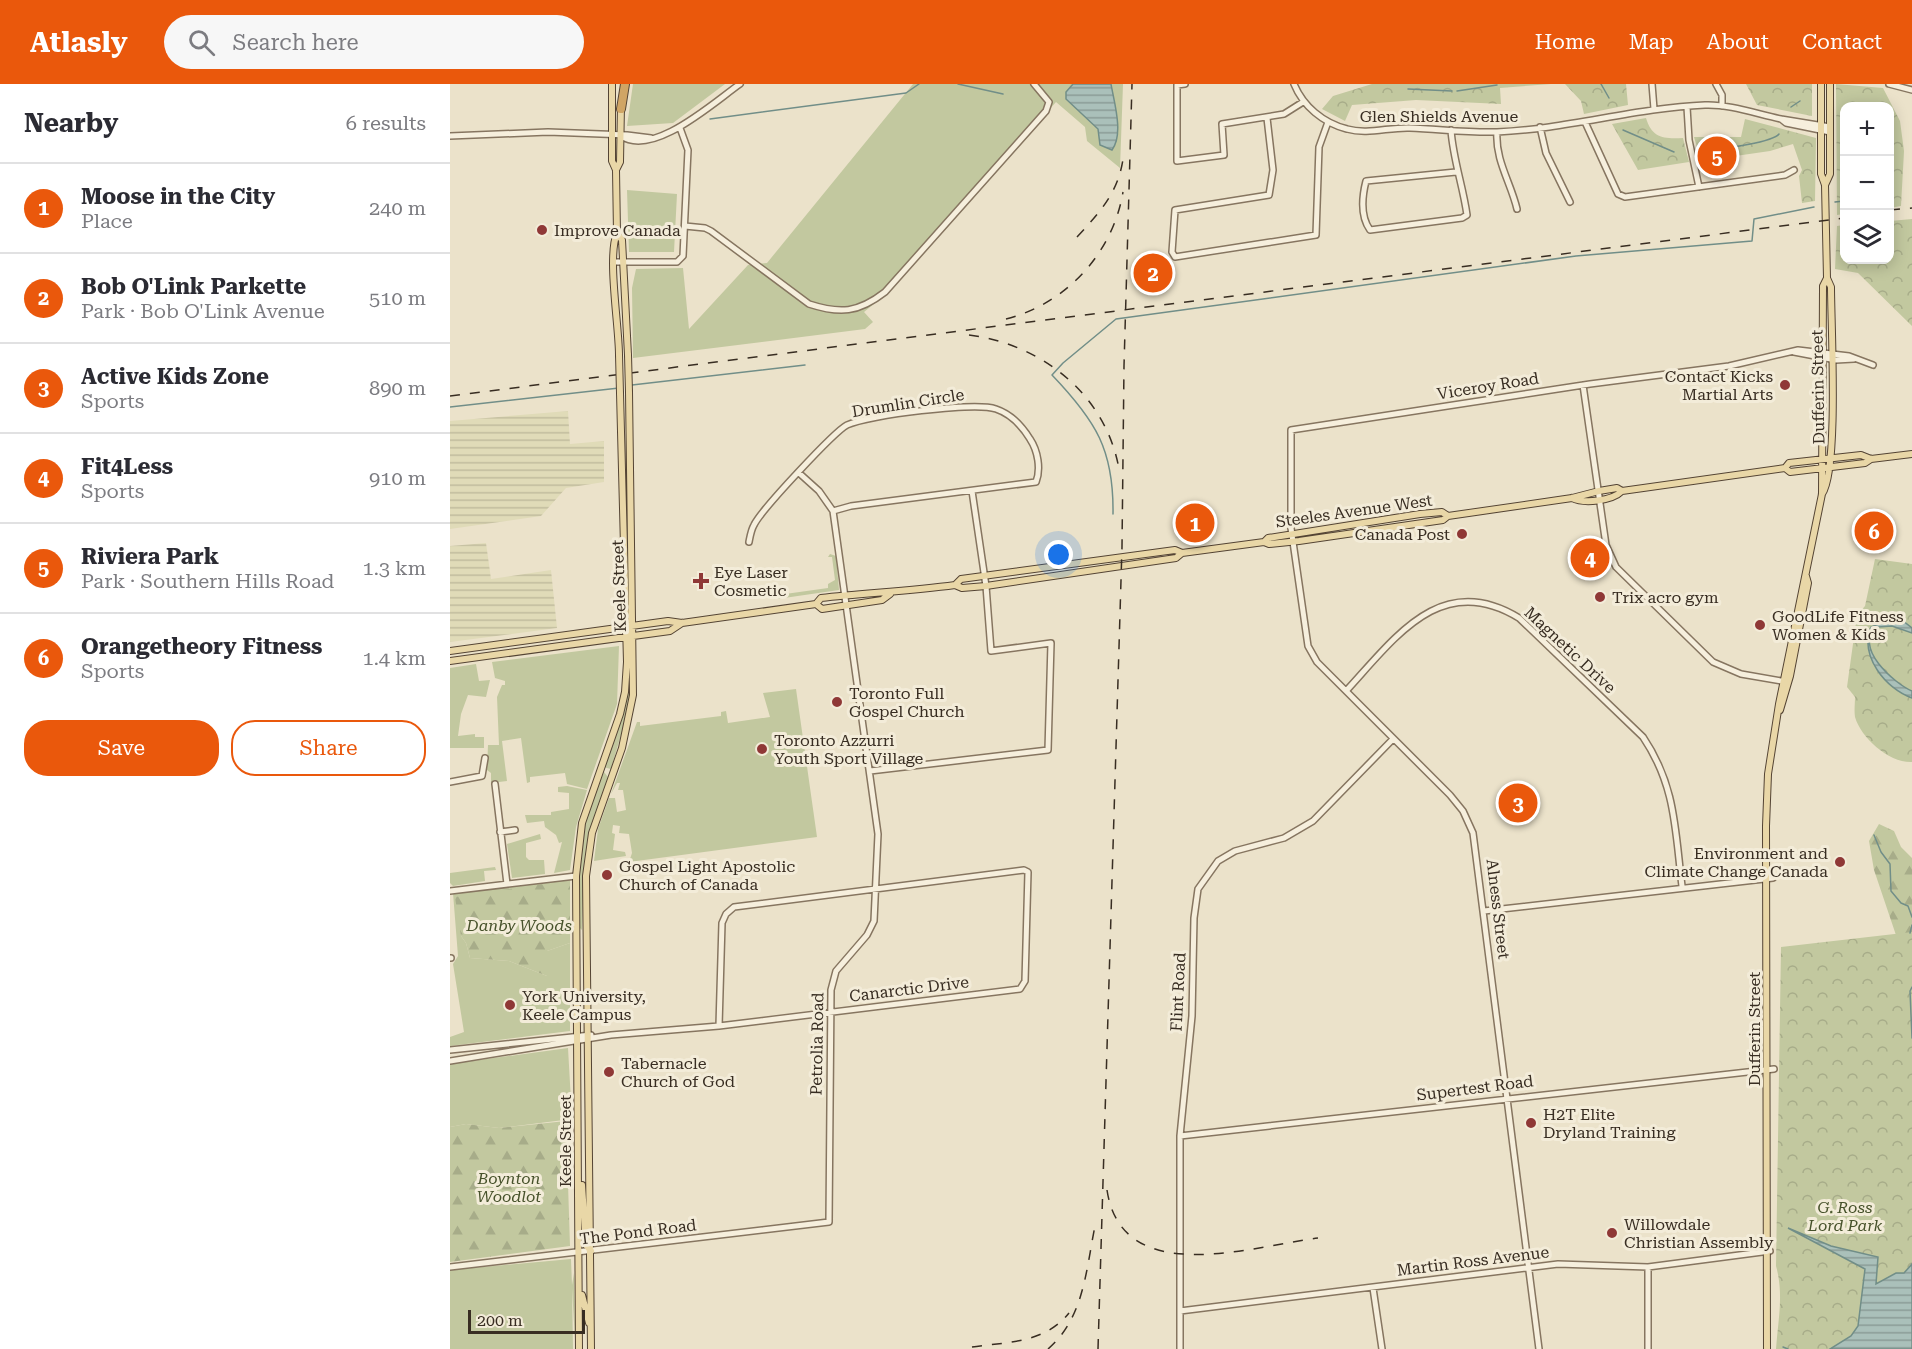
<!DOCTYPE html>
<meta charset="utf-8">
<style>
body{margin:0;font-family:"Roboto Serif",serif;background:#f7f7f7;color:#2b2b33}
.controls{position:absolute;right:18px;top:18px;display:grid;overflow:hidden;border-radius:12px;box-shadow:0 3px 15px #0003}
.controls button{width:54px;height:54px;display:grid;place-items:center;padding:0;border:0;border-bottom:2px solid #e1e1e2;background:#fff;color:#2b2b33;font:30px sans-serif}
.scale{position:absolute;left:18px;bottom:15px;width:117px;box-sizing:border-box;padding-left:6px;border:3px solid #382d22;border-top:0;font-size:16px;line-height:21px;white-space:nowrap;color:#382d22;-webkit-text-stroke:4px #f3ecd9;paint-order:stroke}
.you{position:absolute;left:609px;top:471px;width:21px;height:21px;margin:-15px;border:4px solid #fff;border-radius:50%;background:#1a73e8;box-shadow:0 0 0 9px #1a73e833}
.badge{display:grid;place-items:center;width:39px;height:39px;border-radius:50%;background:#ea580c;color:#fff;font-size:20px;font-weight:700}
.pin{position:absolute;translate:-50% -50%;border:3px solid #fff;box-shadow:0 2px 6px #0006}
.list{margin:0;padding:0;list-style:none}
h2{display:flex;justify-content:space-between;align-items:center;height:78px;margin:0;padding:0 24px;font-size:26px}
h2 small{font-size:20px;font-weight:400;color:#7c7c81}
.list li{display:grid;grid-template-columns:39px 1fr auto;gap:18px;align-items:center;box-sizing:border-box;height:90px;padding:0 24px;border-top:2px solid #e1e1e2}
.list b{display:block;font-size:22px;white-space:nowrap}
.list p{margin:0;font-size:20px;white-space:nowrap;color:#7c7c81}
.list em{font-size:20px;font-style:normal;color:#7c7c81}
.actions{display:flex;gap:12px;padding:18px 24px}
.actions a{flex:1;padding:14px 0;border:2px solid #ea580c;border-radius:24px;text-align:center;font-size:21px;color:#ea580c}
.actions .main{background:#ea580c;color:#fff}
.icon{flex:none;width:33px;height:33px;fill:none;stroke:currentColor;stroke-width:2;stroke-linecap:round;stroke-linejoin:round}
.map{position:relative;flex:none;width:1462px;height:1265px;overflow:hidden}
header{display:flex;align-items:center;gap:36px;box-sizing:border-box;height:84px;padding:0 30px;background:#ea580c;color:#fff}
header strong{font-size:28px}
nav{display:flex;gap:33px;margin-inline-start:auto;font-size:21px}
.search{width:420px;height:54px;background:#f7f7f7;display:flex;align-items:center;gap:15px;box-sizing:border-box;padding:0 21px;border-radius:33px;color:#7c7c81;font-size:22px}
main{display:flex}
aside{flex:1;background:#fff}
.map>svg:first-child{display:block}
</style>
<header>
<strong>Atlasly</strong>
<div class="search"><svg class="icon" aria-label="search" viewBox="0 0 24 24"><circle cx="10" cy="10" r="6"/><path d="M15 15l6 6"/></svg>Search here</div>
<nav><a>Home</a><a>Map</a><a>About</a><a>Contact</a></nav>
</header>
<main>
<aside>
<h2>Nearby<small>6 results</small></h2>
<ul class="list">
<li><span class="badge">1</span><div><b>Moose in the City</b><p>Place</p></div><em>240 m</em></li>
<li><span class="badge">2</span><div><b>Bob O'Link Parkette</b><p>Park · Bob O'Link Avenue</p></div><em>510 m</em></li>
<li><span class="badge">3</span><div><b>Active Kids Zone</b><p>Sports</p></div><em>890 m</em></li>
<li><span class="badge">4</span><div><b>Fit4Less</b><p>Sports</p></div><em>910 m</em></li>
<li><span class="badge">5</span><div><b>Riviera Park</b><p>Park · Southern Hills Road</p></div><em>1.3 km</em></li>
<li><span class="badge">6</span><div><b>Orangetheory Fitness</b><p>Sports</p></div><em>1.4 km</em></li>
</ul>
<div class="actions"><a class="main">Save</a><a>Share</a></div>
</aside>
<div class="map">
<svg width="1462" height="1265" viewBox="0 0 1462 1265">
<defs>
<pattern id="farmland-rules" width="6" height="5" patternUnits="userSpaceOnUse" patternTransform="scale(1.5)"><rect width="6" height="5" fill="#e0dbb8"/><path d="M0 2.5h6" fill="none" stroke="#c1bc9e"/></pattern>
<pattern id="forest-firs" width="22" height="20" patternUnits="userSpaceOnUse" patternTransform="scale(1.5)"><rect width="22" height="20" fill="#c2c89f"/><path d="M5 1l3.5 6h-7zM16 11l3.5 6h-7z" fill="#a7ac89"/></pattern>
<pattern id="park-crowns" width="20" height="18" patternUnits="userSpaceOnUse" patternTransform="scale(1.5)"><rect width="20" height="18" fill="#c2c89f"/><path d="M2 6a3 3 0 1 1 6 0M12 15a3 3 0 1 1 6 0" fill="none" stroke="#a7ac89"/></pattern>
<pattern id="water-rules" width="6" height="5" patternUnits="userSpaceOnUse" patternTransform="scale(1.5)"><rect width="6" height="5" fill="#aac0ba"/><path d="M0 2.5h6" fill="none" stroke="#8b9c97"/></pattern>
</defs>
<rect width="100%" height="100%" fill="#ebe2ca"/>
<path fill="url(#farmland-rules)" d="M118 327 120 360 154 357V398L116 404 91 432 0 445V337Z
M36 459 41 495 101 486 107 544 0 558V462Z"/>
<path fill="#c2c89f" d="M183 0H275L223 39 177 42Z
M463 0H673L670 84 637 57 635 43 606 18 435 211 414 228 423 238 415 245 183 274 182 204 186 185 233 184 239 245 298 181 317 179Z
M177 106 227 110 224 168H179Z
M380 470 386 472 389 506 327 515V508L328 511 378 504V500L385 496 382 473H378Z
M169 562 167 620 137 705 117 700 107 702 117 700 115 689 80 693V698L77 699 71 654 52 657 57 697 41 699V689L37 686 38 661H49L47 613 52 601H55V597L45 594 42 578Z
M26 580 29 597 40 596 36 613 18 611 11 630 8 652 25 650V653H34V664H0V584Z
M180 585V620L161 685 153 683Z
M346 605 367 753 179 778 182 769 179 750 169 749 170 742 163 741 162 749 165 750 163 766 175 768 176 772 144 777 148 745 159 714H165L167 728 176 726 173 706H168L170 699H167L161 710 187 638H190V642L271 632V628L276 627 278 639 320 633 313 609Z
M154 688 158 693 138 757 134 786 132 846 129 843V777L137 728Z
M117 702 137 706 126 743 120 786 104 789 112 758 109 759 106 751 95 743 94 737 77 739 75 731H101V728L119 725V709L108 708V703Z
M90 750 91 755 76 759V773L79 776H94L95 790 62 794 57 760Z
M45 783 46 786 34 787 35 797 3 802 0 799V789Z
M120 794 11 852 16 859 20 874 59 877 97 892V867L120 859V947L0 962V953L14 948 3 880 8 872 3 809Z
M118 964 122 1035 49 1044 16 1040 0 1043V980Z
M121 1175 122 1201 124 1189 125 1256 122 1204 123 1265H0V1186Z"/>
<path fill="url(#forest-firs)" d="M1429 740 1444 747 1451 763 1462 774V1175L1450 863 1424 786 1419 757Z
M120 796V859L97 867V892L59 877 20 874 16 859 11 852 5 813Z
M116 1037 120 1162 0 1178V1043L16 1040 49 1044Z"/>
<path fill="url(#park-crowns)" d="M922 0H1101L1050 4 1051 20 966 16 902 21 895 37 872 25 883 12Z
M1115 0H1176L1178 21 1134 30 1131 17Z
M1296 0H1362V32L1307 21Z
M1386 0 1433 4 1450 37 1454 67 1451 122 1440 124V22H1394V130L1387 131Z
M1196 34C1202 54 1213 55 1233 54L1239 78 1188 86 1162 40Z
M1295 35 1366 54 1365 117 1352 119 1349 92 1352 86 1343 60 1320 67 1251 77 1244 53H1291Z
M1462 135V242L1408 189 1385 185 1387 142 1394 141V176H1440V137Z
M692 176 716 177V205L695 204 691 201Z
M1425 475 1462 480V678C1439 679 1411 654 1405 633 1404 627 1405 619 1405 613L1397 603 1407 531 1415 522Z
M1462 848V1265H1326C1328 1237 1334 1210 1326 1182L1331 863Z"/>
<path fill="url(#water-rules)" stroke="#718e88" stroke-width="1.5" d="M623 0H661C664 18 674 50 662 66L650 61 648 45 616 15V8Z
M1443 534 1453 537 1462 544V549L1442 542 1428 543C1401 562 1445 600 1462 607V614C1436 605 1409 572 1421 543Z
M1338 1144 1381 1162 1428 1173 1426 1200 1446 1189H1454L1462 1180V1265H1380L1401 1252 1408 1242 1415 1185Z"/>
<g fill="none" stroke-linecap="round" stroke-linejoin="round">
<path stroke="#718e88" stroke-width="1.5" d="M508 0 553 10
M1151 0 1159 14
M958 5 1002 7
M1007 7 1047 1
M1341 23 1350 17
M260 35 456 9 469 0
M1173 46 1224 68
M1262 65C1274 65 1323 58 1329 50
M1385 118 1394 117
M182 301 355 281
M0 323 169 304
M663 430C664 366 646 337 602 291L613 279 666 235 1126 172 1302 157 1304 135 1364 123
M1424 751 1431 768 1440 780 1441 807 1451 819 1458 822 1462 833
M1460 849 1462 841
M1462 903 1460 907 1462 954
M1333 1263 1338 1265"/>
<g stroke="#867560" stroke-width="8">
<path id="minor" d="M735 0 727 1V77L774 71 772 40 834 30 853 18
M844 0C853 22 873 39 897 45 918 51 939 43 960 44 989 45 1018 49 1047 48 1117 45 1185 24 1255 21 1279 20 1307 30 1331 35L1336 39 1380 48
M1202 0 1204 25
M1266 0 1272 11V22
M1439 0 1462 6
M1237 23 1239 56 1249 103
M817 34 823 86 819 111 725 126 722 168 725 173 866 151 869 63 878 38
M1331 35 1380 43
M1135 38 1168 110 1175 113 1335 91 1344 86
M1090 43 1096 69 1120 118
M1001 46C1003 75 1013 102 1017 131L1012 134 920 146C910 132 912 113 916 97L1006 88
M1047 48C1045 76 1061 99 1067 125
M0 52 98 48 177 51 201 54
M171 52C203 74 264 18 290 0
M235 142 255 144 261 147 359 220C390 230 408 229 435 208L596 27 599 18 584 0
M164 178H227L233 172 238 66 230 44
M1344 268 1386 276 1404 275
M1133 301 1156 461 1166 483 1263 578 1291 590 1337 598
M299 458C300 453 301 446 304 441 311 426 384 348 397 341 418 331 525 318 546 325 561 330 572 342 580 355 588 367 591 385 586 398L401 422 383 427
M896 607C945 554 991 486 1069 534L1193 653C1226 702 1225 746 1232 802
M420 687 598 666 601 559 541 567 536 502 522 407
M0 698 32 692 35 674
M45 700 57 800
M50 748 65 746
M0 807 126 792
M1034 827 1323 794
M0 874H1
M0 966 141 951
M0 977 161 951 269 942 570 905 575 897 578 788 574 786 284 823 276 830 272 839 269 942
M730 1052 1324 985
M0 1183 379 1138 381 906 386 887 417 851 424 837 428 750 383 427 369 407 349 389
M1198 1183V1265
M923 1204 932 1265
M730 1227 1108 1180 1198 1183 1320 1167
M730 1265V1052L742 932 744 834 748 805 768 777 785 767 834 754 863 737 943 655
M1089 1265 1023 749 1013 727 1000 711 867 578 858 562 841 444V346L1140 300 1279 282 1348 266 1399 272 1423 281"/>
</g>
<g stroke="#544434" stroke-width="8">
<path id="major" d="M162 0V77L166 86 167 149C157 172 169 242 169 271
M1371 0V90L1375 101 1377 194 1381 203C1381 241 1389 386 1372 410
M166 86 170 78 171 21
M1375 101 1380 90V0
M167 149 172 156 178 271
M1335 384 1340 388 1415 379 1421 375
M1122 414C1134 420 1162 417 1172 407
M814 458 818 454 970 430 992 428 998 432
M505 501 512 504 536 502 726 474 732 469 814 458 819 460 849 457 993 436 998 432 1122 414 1149 407 1167 404 1172 407 1335 384 1339 379 1411 371 1421 375 1462 370
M366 520 372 525 432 516 440 510
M0 567 218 537 232 539 366 520 371 514C417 509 460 507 505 501L511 495 725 466 732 469
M0 577 220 547 232 539
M1330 626 1340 592 1358 499 1356 492
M132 1101 136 1161 141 1167
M132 1211 139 1239
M129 1265 126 792 132 739 170 630 175 608 177 578 170 309
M141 1265 136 792 142 749 172 664 183 611 179 308
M1317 1265 1316 742 1318 690 1329 620 1372 410 1373 202 1377 194"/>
</g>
<g stroke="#544434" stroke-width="10">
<path id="highway" d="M171 25 175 0"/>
</g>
<use href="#minor" stroke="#f6efdd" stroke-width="5"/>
<use href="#major" stroke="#e9d7a7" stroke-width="6"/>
<use href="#highway" stroke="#d0a565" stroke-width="8"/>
<path stroke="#382d22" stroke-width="1.5" stroke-dasharray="10 10" stroke-linecap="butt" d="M1440 126 1462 124
M627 153C650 128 668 109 673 75
M556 235C616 220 663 169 673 108
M519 251C592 260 656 311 669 385
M0 312 1394 134
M657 1106C672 1206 803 1162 868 1154
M522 1263C558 1258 595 1259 619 1229
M598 1265C634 1234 636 1186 645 1142
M648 1265 672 463 674 282 682 0"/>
<g stroke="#544434" stroke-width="8" stroke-linecap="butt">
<path id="major-bridge" d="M169 271 170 309
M178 271 179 308"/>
</g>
<use href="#major-bridge" stroke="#e9d7a7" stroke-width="6"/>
</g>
<g fill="#8f3836" stroke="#f3ecd9" stroke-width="2">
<circle cx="92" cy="146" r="6"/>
<circle cx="1335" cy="301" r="6"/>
<circle cx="1012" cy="450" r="6"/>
<path d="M248 488h6v6h6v6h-6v6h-6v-6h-6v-6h6z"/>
<circle cx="1150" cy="513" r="6"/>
<circle cx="1310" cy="541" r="6"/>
<circle cx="387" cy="618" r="6"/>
<circle cx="312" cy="665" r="6"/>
<circle cx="1390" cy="778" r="6"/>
<circle cx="157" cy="791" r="6"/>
<circle cx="60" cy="921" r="6"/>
<circle cx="159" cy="988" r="6"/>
<circle cx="1081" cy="1039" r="6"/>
<circle cx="1162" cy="1149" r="6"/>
</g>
<g text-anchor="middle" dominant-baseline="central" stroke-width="6" stroke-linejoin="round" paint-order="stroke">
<g font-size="16" fill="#382d22" stroke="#f3ecd9">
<text x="989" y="32">Glen Shields Avenue</text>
<text transform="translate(1038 302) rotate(-9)">Viceroy Road</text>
<text transform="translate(1368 303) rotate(-91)">Dufferin Street</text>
<text transform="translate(458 319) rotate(-9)">Drumlin Circle</text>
<text transform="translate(904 427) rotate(-8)">Steeles Avenue West</text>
<text transform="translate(169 502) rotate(-92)">Keele Street</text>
<text transform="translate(1120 566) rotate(43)">Magnetic Drive</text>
<text transform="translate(1048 825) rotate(83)">Alness Street</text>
<text transform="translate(459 905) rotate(-7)">Canarctic Drive</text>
<text transform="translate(728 908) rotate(-87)">Flint Road</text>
<text transform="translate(1304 945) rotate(-90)">Dufferin Street</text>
<text transform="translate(367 960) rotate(-89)">Petrolia Road</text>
<text transform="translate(1025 1004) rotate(-7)">Supertest Road</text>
<text transform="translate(115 1057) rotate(-90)">Keele Street</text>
<text transform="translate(188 1148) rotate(-7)">The Pond Road</text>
<text transform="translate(1023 1177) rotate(-7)">Martin Ross Avenue</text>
</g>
<g font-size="16" fill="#382d22" stroke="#f3ecd9" text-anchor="start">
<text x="104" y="146">Improve Canada</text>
<text x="1323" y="292" text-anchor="end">Contact Kicks<tspan x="1323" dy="18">Martial Arts</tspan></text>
<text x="1000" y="450" text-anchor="end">Canada Post</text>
<text x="264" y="488">Eye Laser<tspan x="264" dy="18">Cosmetic</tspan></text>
<text x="1162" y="513">Trix acro gym</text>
<text x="1322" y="532">GoodLife Fitness<tspan x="1322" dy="18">Women &amp; Kids</tspan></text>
<text x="399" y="609">Toronto Full<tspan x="399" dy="18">Gospel Church</tspan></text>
<text x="324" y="656">Toronto Azzurri<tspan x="324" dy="18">Youth Sport Village</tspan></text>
<text x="1378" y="769" text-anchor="end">Environment and<tspan x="1378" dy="18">Climate Change Canada</tspan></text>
<text x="169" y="782">Gospel Light Apostolic<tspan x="169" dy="18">Church of Canada</tspan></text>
<text x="72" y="912">York University,<tspan x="72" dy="18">Keele Campus</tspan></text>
<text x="171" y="979">Tabernacle<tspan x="171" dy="18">Church of God</tspan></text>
<text x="1093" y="1030">H2T Elite<tspan x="1093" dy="18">Dryland Training</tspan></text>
<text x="1174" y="1140">Willowdale<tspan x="1174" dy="18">Christian Assembly</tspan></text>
</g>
<g font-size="16" font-style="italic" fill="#47522b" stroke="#f3ecd9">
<text x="69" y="841">Danby Woods</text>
<text x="59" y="1094">Boynton<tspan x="59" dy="18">Woodlot</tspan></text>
<text x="1395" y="1123">G. Ross<tspan x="1395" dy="18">Lord Park</tspan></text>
</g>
</g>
</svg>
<div class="controls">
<button>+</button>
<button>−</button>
<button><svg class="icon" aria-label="layers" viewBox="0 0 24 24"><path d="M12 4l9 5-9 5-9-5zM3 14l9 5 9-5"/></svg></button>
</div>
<div class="scale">200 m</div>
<div class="you"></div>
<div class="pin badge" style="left:745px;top:439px">1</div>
<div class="pin badge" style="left:703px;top:189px">2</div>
<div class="pin badge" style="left:1068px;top:719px">3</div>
<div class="pin badge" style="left:1140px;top:474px">4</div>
<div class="pin badge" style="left:1267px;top:72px">5</div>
<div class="pin badge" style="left:1424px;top:447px">6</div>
</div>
</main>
